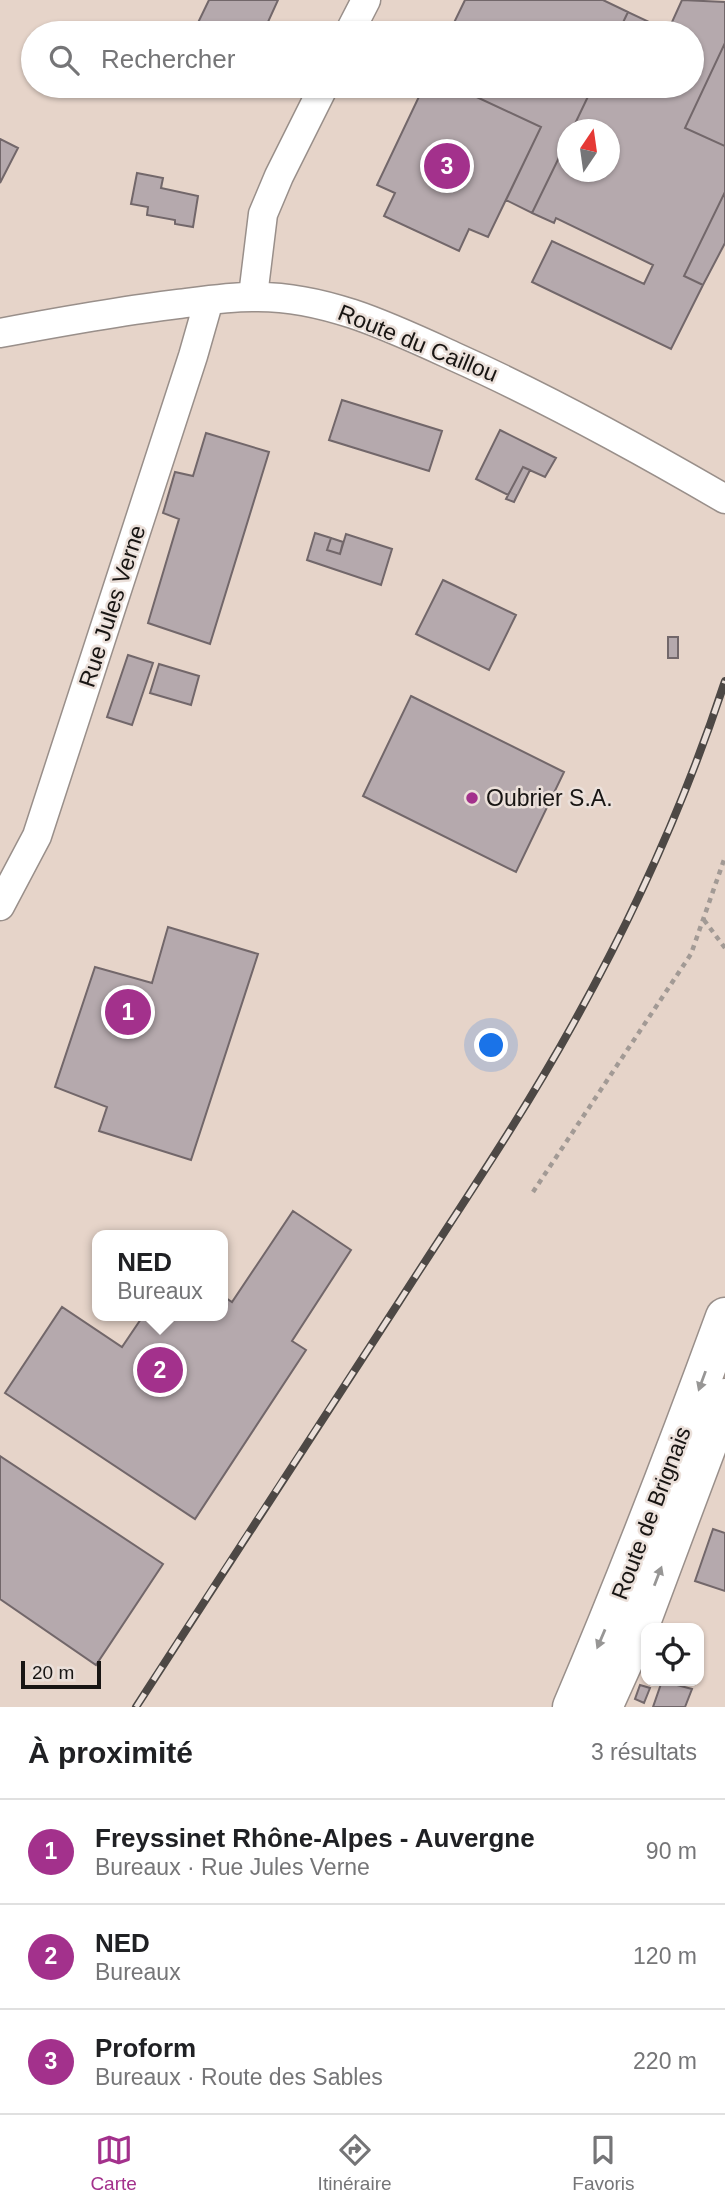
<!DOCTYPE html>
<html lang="fr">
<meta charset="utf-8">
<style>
body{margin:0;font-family:Helvetica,sans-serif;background:#f2f2f2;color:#202124}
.controls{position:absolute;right:21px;bottom:21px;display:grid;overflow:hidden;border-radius:14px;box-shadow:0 2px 5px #0004}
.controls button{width:63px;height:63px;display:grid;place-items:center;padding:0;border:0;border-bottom:2px solid #e0e0e0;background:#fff;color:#202124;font:35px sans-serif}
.compass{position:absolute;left:557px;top:119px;width:63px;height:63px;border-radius:50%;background:#fff;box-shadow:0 2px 5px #0004;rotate:13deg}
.scale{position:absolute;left:21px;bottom:18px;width:80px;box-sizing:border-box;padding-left:7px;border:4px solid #181513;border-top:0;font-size:19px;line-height:24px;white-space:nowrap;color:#181513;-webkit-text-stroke:5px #ebe0da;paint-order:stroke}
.you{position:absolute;left:492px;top:1046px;width:24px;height:24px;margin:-18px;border:5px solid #fff;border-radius:50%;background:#1a73e8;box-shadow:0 0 0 10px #1a73e833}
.badge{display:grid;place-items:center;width:46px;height:46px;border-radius:50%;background:#a3318c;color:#fff;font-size:23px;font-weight:700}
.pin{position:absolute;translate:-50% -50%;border:4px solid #fff;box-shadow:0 2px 7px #0006}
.popup{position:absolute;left:92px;top:1230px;width:136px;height:91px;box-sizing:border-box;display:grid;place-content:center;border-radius:14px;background:#fff;filter:drop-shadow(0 2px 5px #0005);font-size:23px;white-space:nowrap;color:#757577}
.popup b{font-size:26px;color:#202124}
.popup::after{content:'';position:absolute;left:50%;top:100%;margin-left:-14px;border:14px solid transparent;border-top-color:#fff}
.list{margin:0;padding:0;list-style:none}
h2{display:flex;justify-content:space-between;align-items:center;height:91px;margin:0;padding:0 28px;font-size:30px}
h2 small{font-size:23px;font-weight:400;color:#757577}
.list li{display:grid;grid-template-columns:46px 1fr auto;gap:21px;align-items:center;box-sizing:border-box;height:105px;padding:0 28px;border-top:2px solid #e0e0e0}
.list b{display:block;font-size:26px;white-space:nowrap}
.list p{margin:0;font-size:23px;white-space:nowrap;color:#757577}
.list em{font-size:23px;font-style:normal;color:#757577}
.icon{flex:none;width:38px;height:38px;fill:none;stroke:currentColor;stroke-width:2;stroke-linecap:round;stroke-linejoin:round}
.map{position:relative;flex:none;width:725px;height:1707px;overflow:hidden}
.search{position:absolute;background:#fff;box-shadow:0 2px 5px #0004;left:21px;right:21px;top:21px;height:77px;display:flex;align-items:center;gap:18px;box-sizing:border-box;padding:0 24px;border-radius:38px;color:#757577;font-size:26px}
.sheet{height:406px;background:#fff}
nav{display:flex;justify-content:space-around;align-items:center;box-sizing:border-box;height:98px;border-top:2px solid #e0e0e0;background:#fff;font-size:19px;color:#757577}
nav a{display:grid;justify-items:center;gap:4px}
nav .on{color:#a3318c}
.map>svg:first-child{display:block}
</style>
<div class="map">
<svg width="725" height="1707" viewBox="0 0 725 1707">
<rect width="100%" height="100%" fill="#ebe0da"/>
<path fill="#e6d4c9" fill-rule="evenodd" d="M0 0H725V1707H0ZM33 33H692V86H33ZM568 130H610V172H568ZM97 1235H223V1316H97ZM646 1628H699V1681H646Z"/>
<path fill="#b5a9ad" stroke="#72676a" stroke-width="2" d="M209 0H278L263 33H193Z
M465 0H603L628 12 618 33H449Z
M682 0 725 2V43L685 128 725 146V192L684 276 703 285 671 349 532 282 552 241 644 284 653 265 556 218 554 223 532 213 568 139V172H610V130H572L593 86H692V33H618L628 12 668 31Z
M725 43V146L685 128Z
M222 86H238L235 92Z
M424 86H453L541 127 488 237 469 229 459 251 384 216 395 193 377 185Z
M453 86H593L572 130H568V139L532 213 506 200 541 127Z
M0 139 18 148 0 183Z
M137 173 163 178 161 188 198 196 193 227 175 224V220L147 215 148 207 131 204Z
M725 192V243L703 285 684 276Z
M342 400 442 431 429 471 329 440Z
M500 430 556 458 545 477 523 467 508 495 476 479Z
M206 433 269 452 210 644 148 623 179 519 163 513 175 472 193 476Z
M523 467 530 470 514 502 506 499Z
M315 533 331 538 327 550 340 554 346 534 392 549 381 585 307 560Z
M331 538 343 542 340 554 327 550Z
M443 580 516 615 489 670 416 634Z
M668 637H678V658H668Z
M128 655 153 663 132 725 107 717Z
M159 664 199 676 191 705 150 693Z
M411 696 564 772 516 872 363 796Z
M168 927 258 954 191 1160 99 1131 107 1107 55 1087 95 967 152 983Z
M293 1211 351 1250 292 1341 306 1350 195 1519 5 1393 62 1307 122 1347 143 1316H223V1296L232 1302Z
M0 1456 163 1564 96 1665 0 1599Z
M713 1529 725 1533V1591L695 1581Z
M662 1681 692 1689 685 1707H653Z
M640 1685 650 1688 644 1703 635 1699Z"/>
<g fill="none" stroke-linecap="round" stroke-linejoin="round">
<g stroke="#998f8a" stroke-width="31">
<path id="minor" d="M349 33 366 0
M253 296 263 214 279 176 324 86
M0 333C59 322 118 311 178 304 202 301 227 297 252 297 323 295 390 327 453 356 547 398 636 447 725 499
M0 906 37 836 193 356 209 300"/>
</g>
<g stroke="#998f8a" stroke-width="41">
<path id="primary" d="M572 1707C627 1578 677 1448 725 1317
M603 1707 640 1625 725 1398"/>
</g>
<path stroke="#a29a95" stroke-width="4.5" stroke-dasharray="5 5" stroke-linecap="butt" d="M704 920 725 948
M533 1192 691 954 725 857"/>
<use href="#minor" stroke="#fff" stroke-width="28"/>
<use href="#primary" stroke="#fff" stroke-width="38"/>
<g stroke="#4d4845" stroke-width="8">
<path id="rail" d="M136 1707C223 1572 311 1437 399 1302 458 1210 520 1120 573 1024 634 915 686 800 725 681"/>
</g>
<use href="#rail" stroke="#ebe0da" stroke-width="5" stroke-dasharray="16" stroke-linecap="butt"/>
</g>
<defs><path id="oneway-solid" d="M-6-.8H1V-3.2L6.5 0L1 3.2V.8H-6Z" transform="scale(1.75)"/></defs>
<g fill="#979695">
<use href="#oneway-solid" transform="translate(702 1381) rotate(110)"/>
<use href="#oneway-solid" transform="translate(658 1576) rotate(-69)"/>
<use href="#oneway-solid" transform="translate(601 1639) rotate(113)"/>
</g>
<circle fill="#a3318c" stroke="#ebe0da" stroke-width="2.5" cx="472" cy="798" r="7"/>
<g text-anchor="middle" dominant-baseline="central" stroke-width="5" stroke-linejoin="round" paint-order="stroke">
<g font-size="23" fill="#181513" stroke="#ebe0da">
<text transform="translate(418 343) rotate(22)">Route du Caillou</text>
<text transform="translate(112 606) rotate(-72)">Rue Jules Verne</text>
<text transform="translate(651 1513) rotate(-69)">Route de Brignais</text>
</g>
<g font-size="23" fill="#181513" stroke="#ebe0da" text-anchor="start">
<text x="486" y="798">Oubrier S.A.</text>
</g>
</g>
</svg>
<div class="controls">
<button><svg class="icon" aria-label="locate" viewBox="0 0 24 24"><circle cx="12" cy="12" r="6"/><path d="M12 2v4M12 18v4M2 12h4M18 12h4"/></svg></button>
</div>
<svg class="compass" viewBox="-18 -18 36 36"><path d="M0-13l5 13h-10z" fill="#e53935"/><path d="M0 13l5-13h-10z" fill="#757577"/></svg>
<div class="scale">20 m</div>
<div class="you"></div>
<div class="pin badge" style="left:128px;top:1012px">1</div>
<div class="pin badge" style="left:160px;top:1370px">2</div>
<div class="popup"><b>NED</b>Bureaux</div>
<div class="pin badge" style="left:447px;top:166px">3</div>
<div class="search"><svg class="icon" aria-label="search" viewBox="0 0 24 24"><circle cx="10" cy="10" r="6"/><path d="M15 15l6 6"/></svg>Rechercher</div>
</div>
<section class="sheet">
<h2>À proximité<small>3 résultats</small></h2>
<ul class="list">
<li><span class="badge">1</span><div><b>Freyssinet Rhône-Alpes - Auvergne</b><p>Bureaux · Rue Jules Verne</p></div><em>90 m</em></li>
<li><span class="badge">2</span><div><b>NED</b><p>Bureaux</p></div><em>120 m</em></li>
<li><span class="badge">3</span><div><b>Proform</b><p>Bureaux · Route des Sables</p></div><em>220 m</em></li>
</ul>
</section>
<nav>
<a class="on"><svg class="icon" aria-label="map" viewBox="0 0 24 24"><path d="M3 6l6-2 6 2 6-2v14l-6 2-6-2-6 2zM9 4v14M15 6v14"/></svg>Carte</a>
<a><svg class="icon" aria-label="directions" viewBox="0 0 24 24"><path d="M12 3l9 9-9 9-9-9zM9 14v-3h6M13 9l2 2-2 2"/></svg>Itinéraire</a>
<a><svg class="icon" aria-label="saved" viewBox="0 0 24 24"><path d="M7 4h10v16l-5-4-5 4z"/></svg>Favoris</a>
</nav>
